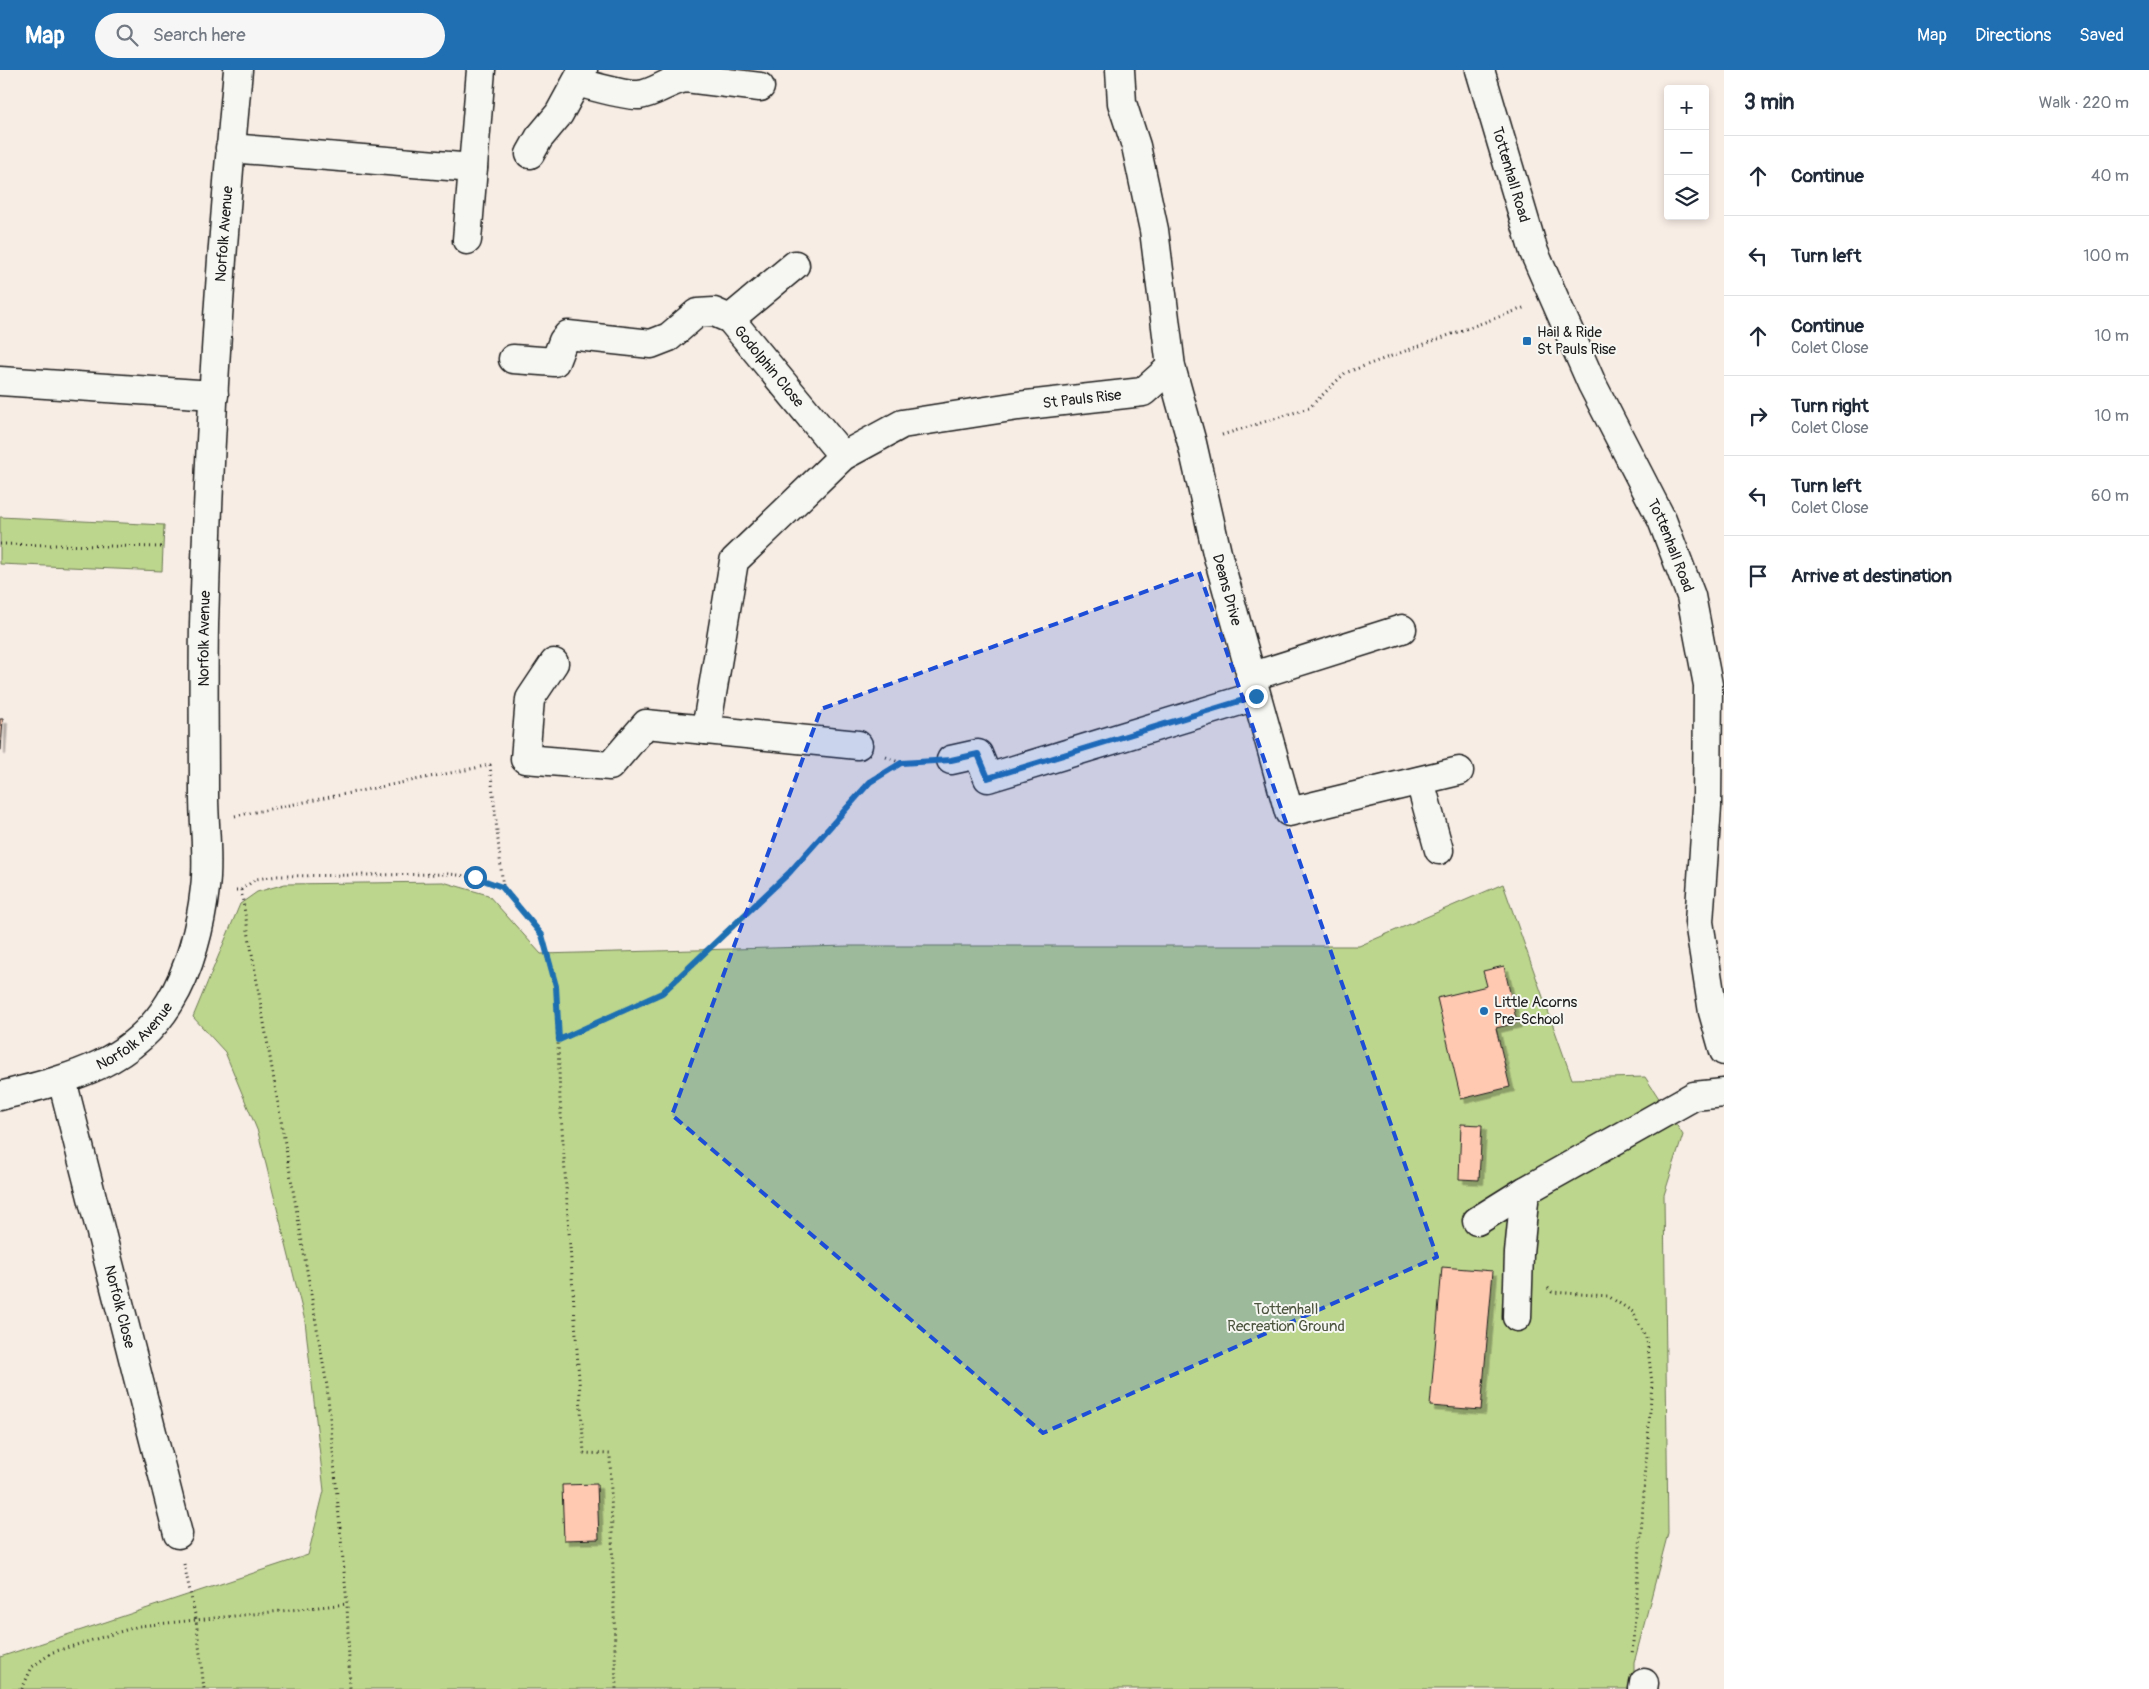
<!DOCTYPE html>
<meta charset="utf-8">
<style>
body{margin:0;font-family:Pangolin,sans-serif;background:#f6f6f7;color:#1f2937}
.controls{position:absolute;right:15px;top:15px;display:grid;overflow:hidden;border-radius:5px;box-shadow:0 2px 8px #0003}
.controls button{width:45px;height:45px;display:grid;place-items:center;padding:0;border:0;border-bottom:1px solid #e0e1e3;background:#fff;color:#1f2937;font:25px sans-serif}
.stop{position:absolute;width:15px;height:15px;margin:-11px;border:4px solid #1f6fb2;border-radius:50%;background:#fff}
.stop.end{background:#1f6fb2;border-color:#fff;box-shadow:0 1px 5px #0008}
.list{margin:0;padding:0;list-style:none}
h2{display:flex;justify-content:space-between;align-items:center;height:65px;margin:0;padding:0 20px;font-size:21px}
h2 small{font-size:16px;font-weight:400;color:#747a83}
.list li{display:grid;grid-template-columns:32px 1fr auto;gap:15px;align-items:center;box-sizing:border-box;height:80px;padding:0 20px;border-top:1px solid #e0e1e3}
.list b{display:block;font-size:19px;white-space:nowrap}
.list p{margin:0;font-size:16px;white-space:nowrap;color:#747a83}
.list em{font-size:16px;font-style:normal;color:#747a83}
.icon{flex:none;width:28px;height:28px;fill:none;stroke:currentColor;stroke-width:2;stroke-linecap:round;stroke-linejoin:round}
.map{position:relative;flex:none;width:1724px;height:1619px;overflow:hidden}
header{display:flex;align-items:center;gap:30px;box-sizing:border-box;height:70px;padding:0 25px;background:#1f6fb2;color:#fff}
header strong{font-size:24px}
nav{display:flex;gap:28px;margin-inline-start:auto;font-size:18px}
.search{width:350px;height:45px;background:#f6f6f7;display:flex;align-items:center;gap:12px;box-sizing:border-box;padding:0 18px;border-radius:28px;color:#747a83;font-size:19px}
main{display:flex}
aside{flex:1;background:#fff}
.map>svg:first-child{display:block}
</style>
<header>
<strong>Map</strong>
<div class="search"><svg class="icon" aria-label="search" viewBox="0 0 24 24"><circle cx="10" cy="10" r="6"/><path d="M15 15l6 6"/></svg>Search here</div>
<nav><a>Map</a><a>Directions</a><a>Saved</a></nav>
</header>
<main>
<div class="map">
<svg width="1724" height="1619" viewBox="0 0 1724 1619">
<defs>
<filter id="shadow"><feDropShadow dx="4.5" dy="4.5" stdDeviation="0" flood-color="#0004"/></filter>
</defs>
<rect width="100%" height="100%" fill="#f8ede5"/>
<filter id="ink" filterUnits="userSpaceOnUse"><feTurbulence type="fractalNoise" baseFrequency=".02" numOctaves="2"/><feDisplacementMap in="SourceGraphic" scale="10" xChannelSelector="R" yChannelSelector="G"/><feConvolveMatrix kernelMatrix="1 2 1 2 8 2 1 2 1" color-interpolation-filters="sRGB"/></filter>
<g filter="url(#ink)">
<path fill="#bdd68d" stroke="#6c7954" d="M0 447 164 455 162 501 0 494Z
M443 812 488 825 541 884 848 876H1359L1503 814 1572 1009 1645 1007 1683 1065 1664 1125 1668 1463 1634 1593V1619H0V1587L308 1485 324 1421 305 1251 258 1062 225 982 193 947 240 834 257 822 285 814Z"/>
<path fill="#ffc8b1" stroke="#1c1c1c" filter="url(#shadow)" d="M0 649H3L1 680H0Z
M1504 896 1517 953 1496 958 1510 1017 1461 1029 1437 928 1487 916 1483 901Z
M1461 1054 1482 1055 1479 1110 1459 1109Z
M1442 1197 1493 1201 1481 1340 1430 1336Z
M597 1414 599 1469 564 1470 562 1415Z"/>
<g fill="none" stroke-linecap="round" stroke-linejoin="round">
<g stroke="#1c1c1c" stroke-width="31">
<g id="minor">
<path id="s1" d="M1480 0 1534 182 1592 314 1662 450 1691 526 1708 615 1707 737 1699 852 1713 942 1724 981"/>
<path d="M577 12C592 16 625 26 639 25 656 23 669 10 686 8L760 17"/>
<path d="M230 78 473 98"/>
<path d="M530 84 539 68 559 44 583 0"/>
<path d="M467 170 481 0"/>
<path d="M730 249 795 195"/>
<path id="s2" d="M513 289 555 292 563 271 568 265 651 274 669 267 697 243 714 242 730 249 843 386"/>
<path id="s3" d="M1171 297 1192 373 1217 483 1289 742 1459 701"/>
<path d="M0 311 214 325"/>
<path id="s4" d="M554 593 530 629 525 689 610 696 646 654 706 660 734 491 843 386 902 354 1018 336 1143 322 1171 297 1154 160 1136 76 1122 33 1120 0"/>
<path d="M1250 607 1402 559"/>
<path d="M706 660 858 675"/>
<path d="M951 690 978 684 988 708 1256 626"/>
<path d="M1420 711 1439 780"/>
<path id="s5" d="M62 1010 178 1464"/>
<path id="s6" d="M0 1026C67 1009 131 996 170 932 190 900 201 855 205 818 209 788 204 757 204 726 204 669 203 612 204 555 209 370 220 184 238 0"/>
<path d="M1477 1151 1525 1121 1694 1026 1724 1023"/>
<path d="M1517 1247 1519 1183 1525 1121"/>
<path d="M1643 1619 1644 1613"/>
</g>
</g>
<path stroke="#1c1c1c" stroke-width="3" stroke-dasharray="1 4" stroke-linecap="butt" d="M1222 365 1309 338 1345 303 1526 237
M0 474 162 477
M886 687 901 693 921 692
M235 746 490 695 503 817
M236 820H241L256 809 278 806 449 804 475 807 503 817 542 865 556 916 560 1029 584 1383 610 1384 616 1619
M241 820 327 1316 347 1534 350 1619
M559 970 663 923 789 803 869 712 901 693
M1548 1218 1552 1222 1608 1226 1633 1242 1647 1270 1652 1313 1632 1586
M184 1494 196 1549 204 1619
M22 1619 32 1597 53 1582 139 1556 347 1534"/>
<use href="#minor" stroke="#f6f6f2" stroke-width="28"/>
</g>
</g>
<g fill="none" stroke-linecap="round" stroke-linejoin="round" filter="url(#ink)">
<path stroke="#1f6fb2" stroke-width="6" d="M475 807 502 817 542 865 556 916 559 970 662 923 789 803 870 712 901 693 951 690 978 684 988 708 1256 626"/>
</g>
<path fill="#1d4ed8" fill-opacity="0.2" stroke="#1d4ed8" stroke-width="4" stroke-dasharray="10 6" stroke-linejoin="round" d="M1199 502 1437 1187 1043 1363 672 1045 821 639Z"/>
<g fill="#1f6fb2" stroke="#f6f6f2" stroke-width="2">
<rect x="1522" y="266" width="10" height="10" rx="2.5"/>
<circle cx="1484" cy="941" r="5"/>
</g>
<g text-anchor="middle" dominant-baseline="central" stroke-width="4" stroke-linejoin="round" paint-order="stroke">
<g font-size="15" fill="#1c1c1c" stroke="#f6f6f2">
<text stroke="none"><textPath href="#s1" startOffset="109">Tottenhall Road</textPath></text>
<text stroke="none"><textPath href="#s6" startOffset="975">Norfolk Avenue</textPath></text>
<text stroke="none"><textPath href="#s2" startOffset="308">Godolphin Close</textPath></text>
<text stroke="none"><textPath href="#s4" startOffset="876">St Pauls Rise</textPath></text>
<text stroke="none"><textPath href="#s1" startOffset="514">Tottenhall Road</textPath></text>
<text stroke="none"><textPath href="#s3" startOffset="230">Deans Drive</textPath></text>
<text stroke="none"><textPath href="#s6" startOffset="570">Norfolk Avenue</textPath></text>
<text stroke="none"><textPath href="#s6" startOffset="150">Norfolk Avenue</textPath></text>
<text stroke="none"><textPath href="#s5" startOffset="234">Norfolk Close</textPath></text>
</g>
<g font-size="15" fill="#1c1c1c" stroke="#f6f6f2" text-anchor="start">
<text x="1537" y="262">Hail &amp; Ride<tspan x="1537" dy="17">St Pauls Rise</tspan></text>
<text x="1494" y="932">Little Acorns<tspan x="1494" dy="17">Pre-School</tspan></text>
</g>
<g font-size="15" fill="#4c543e" stroke="#f6f6f2">
<text x="1286" y="1239">Tottenhall<tspan x="1286" dy="17">Recreation Ground</tspan></text>
</g>
</g>
</svg>
<div class="controls">
<button>+</button>
<button>−</button>
<button><svg class="icon" aria-label="layers" viewBox="0 0 24 24"><path d="M12 4l9 5-9 5-9-5zM3 14l9 5 9-5"/></svg></button>
</div>
<div class="stop" style="left:475px;top:807px"></div>
<div class="stop end" style="left:1256px;top:626px"></div>
</div>
<aside>
<h2>3 min<small>Walk · 220 m</small></h2>
<ul class="list">
<li><svg class="icon" aria-label="ahead" viewBox="0 0 24 24"><path d="M12 20V5M6 11l6-6 6 6"/></svg><div><b>Continue</b></div><em>40 m</em></li>
<li><svg class="icon" aria-label="left" viewBox="0 0 24 24"><path d="M17 20v-9H6M10 6l-5 5 5 5"/></svg><div><b>Turn left</b></div><em>100 m</em></li>
<li><svg class="icon" aria-label="ahead" viewBox="0 0 24 24"><path d="M12 20V5M6 11l6-6 6 6"/></svg><div><b>Continue</b><p>Colet Close</p></div><em>10 m</em></li>
<li><svg class="icon" aria-label="right" viewBox="0 0 24 24"><path d="M7 20v-9h11M14 6l5 5-5 5"/></svg><div><b>Turn right</b><p>Colet Close</p></div><em>10 m</em></li>
<li><svg class="icon" aria-label="left" viewBox="0 0 24 24"><path d="M17 20v-9H6M10 6l-5 5 5 5"/></svg><div><b>Turn left</b><p>Colet Close</p></div><em>60 m</em></li>
<li><svg class="icon" aria-label="arrive" viewBox="0 0 24 24"><path d="M6 21V4h12l-3 4 3 4H6"/></svg><div><b>Arrive at destination</b></div></li>
</ul>
</aside>
</main>
